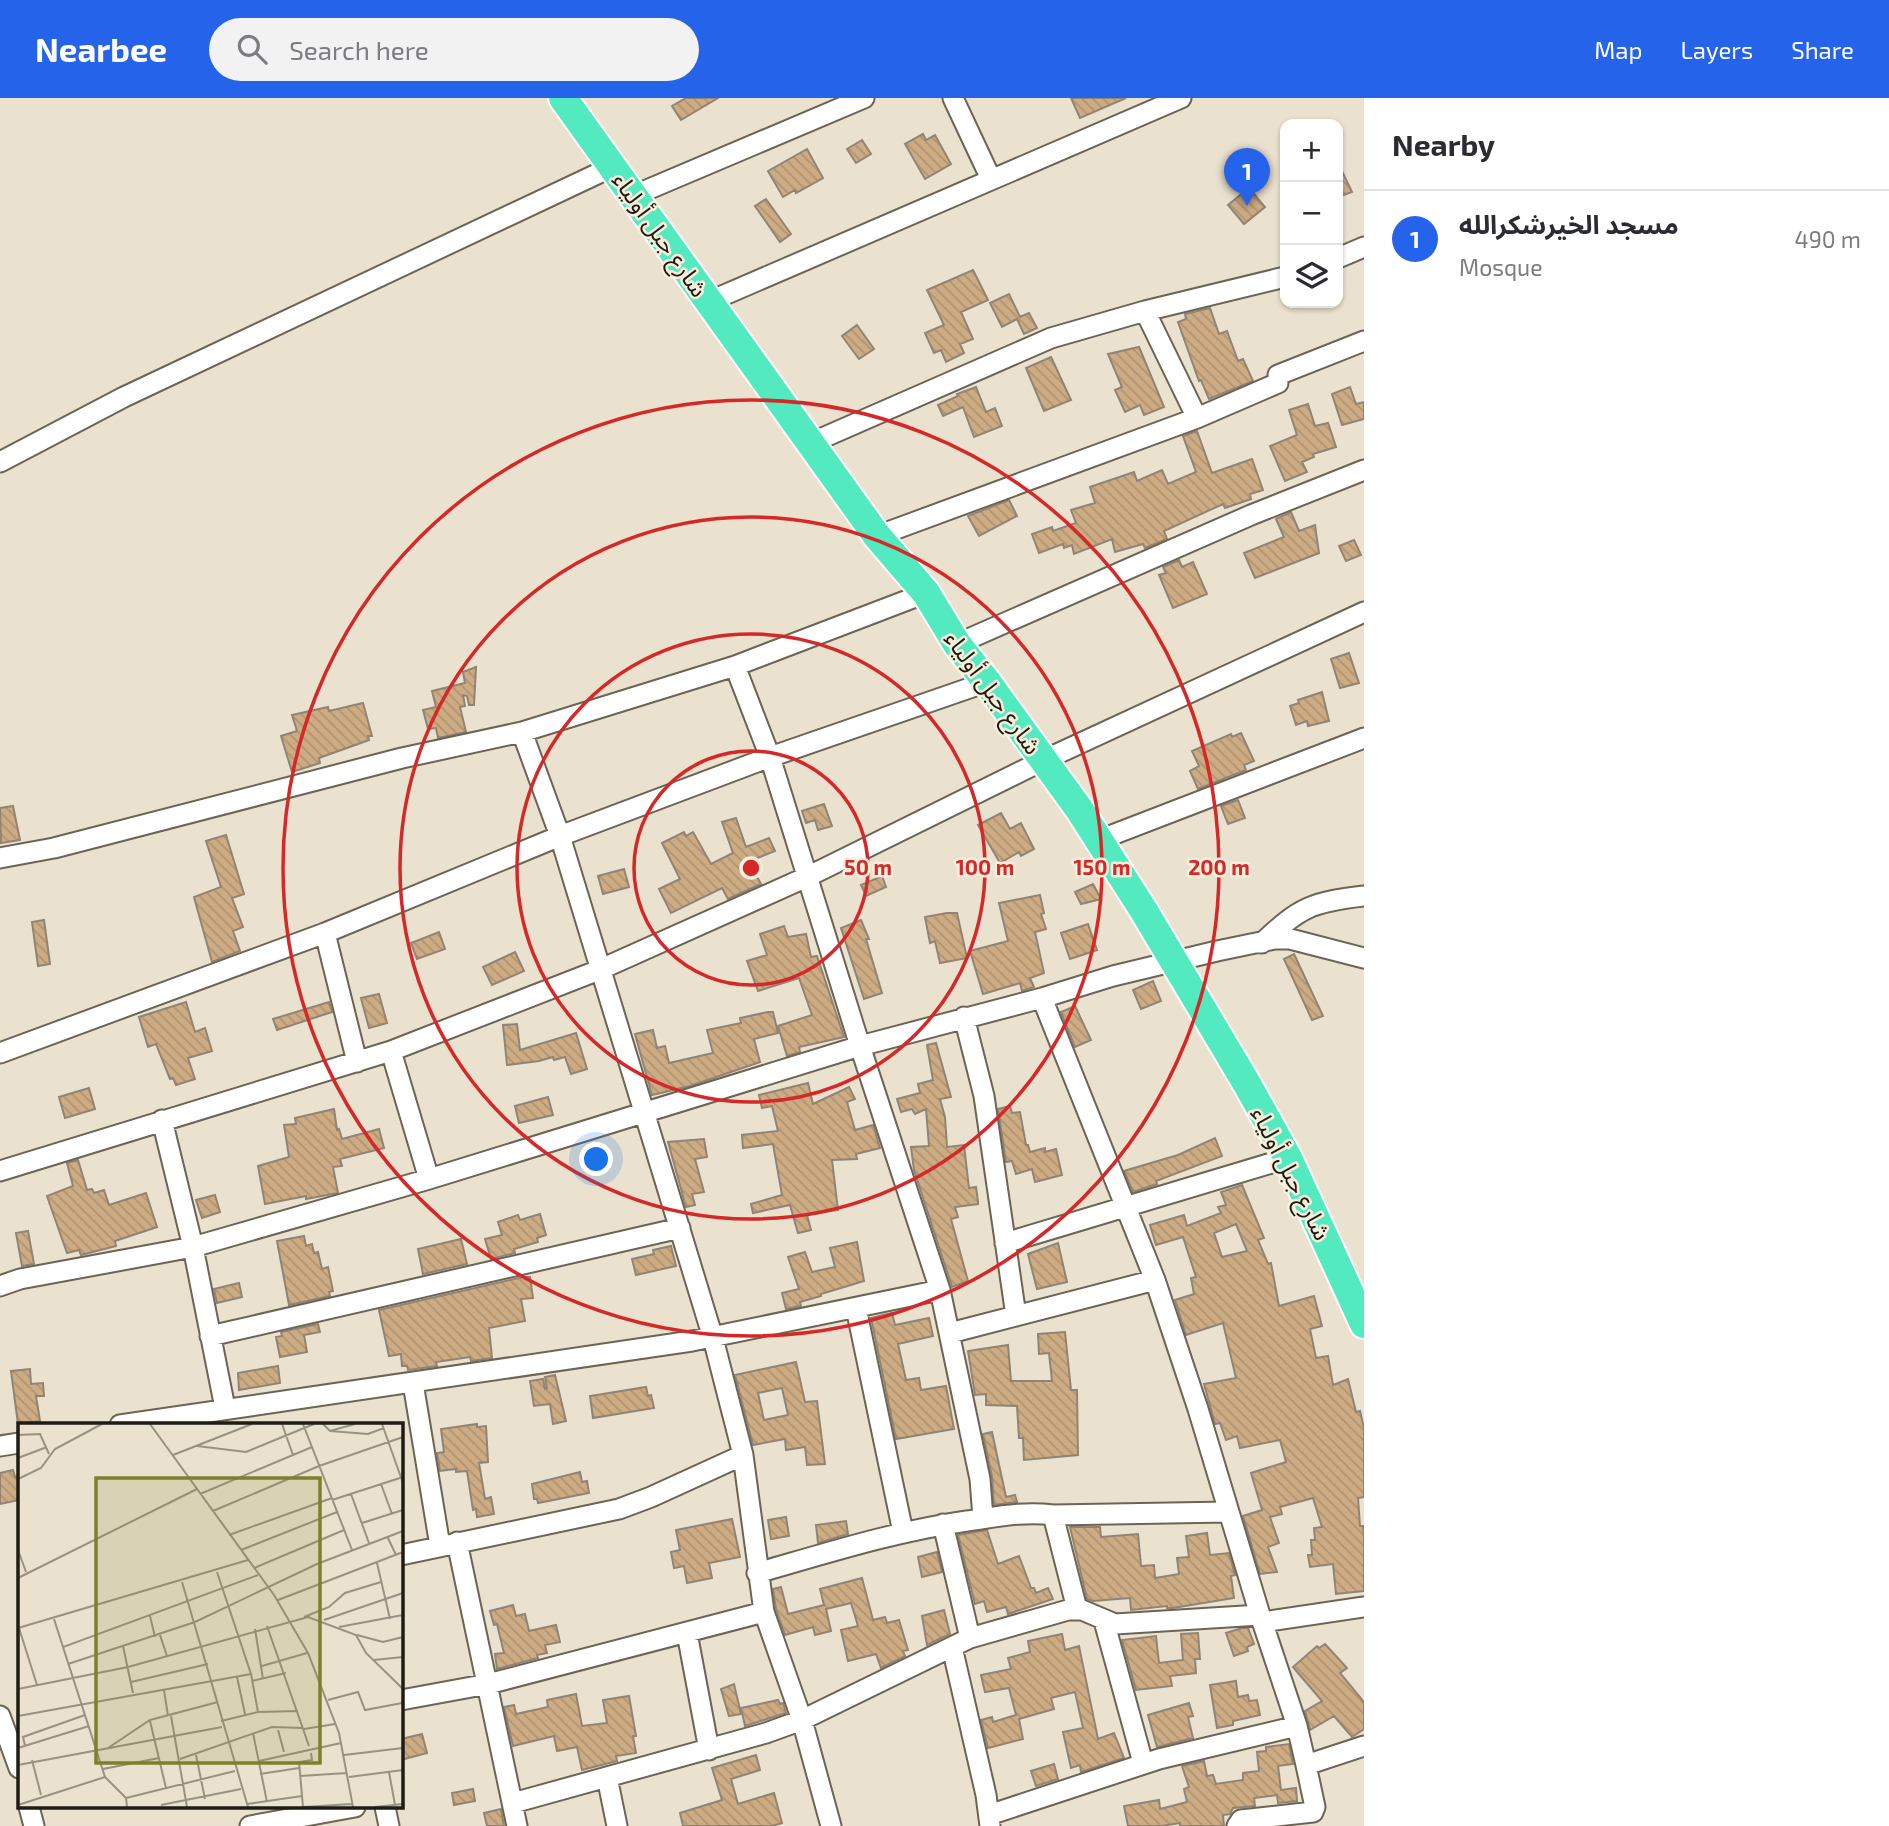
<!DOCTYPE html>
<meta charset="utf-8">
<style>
body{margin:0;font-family:"Exo 2","Noto Sans Arabic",sans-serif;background:#f2f2f3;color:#2b2b33}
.controls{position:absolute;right:21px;top:21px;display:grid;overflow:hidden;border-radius:14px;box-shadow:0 2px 5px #0004}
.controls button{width:63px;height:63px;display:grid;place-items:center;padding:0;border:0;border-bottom:2px solid #e1e1e2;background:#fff;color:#2b2b33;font:35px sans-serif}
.you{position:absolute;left:597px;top:1062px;width:24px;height:24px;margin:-18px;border:5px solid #fff;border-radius:50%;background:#1a73e8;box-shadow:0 0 0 10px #1a73e833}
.badge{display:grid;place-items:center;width:46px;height:46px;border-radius:50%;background:#2563eb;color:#fff;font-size:23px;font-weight:700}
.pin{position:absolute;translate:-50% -58px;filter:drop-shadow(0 2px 4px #0008)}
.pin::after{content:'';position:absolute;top:37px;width:24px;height:21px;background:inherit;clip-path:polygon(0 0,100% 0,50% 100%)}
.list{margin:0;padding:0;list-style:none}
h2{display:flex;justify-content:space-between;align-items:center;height:91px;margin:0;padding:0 28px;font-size:30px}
h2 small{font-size:23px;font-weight:400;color:#7c7c81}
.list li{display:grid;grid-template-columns:46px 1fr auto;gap:21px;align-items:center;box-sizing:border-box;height:98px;padding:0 28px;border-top:2px solid #e1e1e2}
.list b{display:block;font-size:26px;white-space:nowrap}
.list p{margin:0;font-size:23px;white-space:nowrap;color:#7c7c81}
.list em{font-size:23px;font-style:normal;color:#7c7c81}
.icon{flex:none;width:38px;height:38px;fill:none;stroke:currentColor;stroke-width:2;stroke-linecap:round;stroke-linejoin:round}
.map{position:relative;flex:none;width:1364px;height:1728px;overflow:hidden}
header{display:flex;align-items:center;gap:42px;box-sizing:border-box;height:98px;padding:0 35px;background:#2563eb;color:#fff}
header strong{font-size:33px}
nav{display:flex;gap:38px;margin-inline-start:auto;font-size:24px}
.search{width:490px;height:63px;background:#f2f2f3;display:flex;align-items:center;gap:18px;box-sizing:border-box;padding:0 24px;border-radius:38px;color:#7c7c81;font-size:26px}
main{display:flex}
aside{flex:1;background:#fff}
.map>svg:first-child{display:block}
</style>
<header>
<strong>Nearbee</strong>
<div class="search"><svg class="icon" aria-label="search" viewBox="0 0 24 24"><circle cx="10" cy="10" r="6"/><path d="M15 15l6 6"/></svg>Search here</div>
<nav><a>Map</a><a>Layers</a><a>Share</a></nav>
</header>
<main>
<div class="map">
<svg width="1364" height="1728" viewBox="0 0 1364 1728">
<defs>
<pattern id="building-back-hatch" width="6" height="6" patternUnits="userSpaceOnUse" patternTransform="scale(1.75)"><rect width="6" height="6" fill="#cdac84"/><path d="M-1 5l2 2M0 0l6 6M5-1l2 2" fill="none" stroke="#b09371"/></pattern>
</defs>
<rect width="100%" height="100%" fill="#eae1ce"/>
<path fill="url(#building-back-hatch)" stroke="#918475" stroke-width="2" fill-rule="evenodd" d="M686 0H718L681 22 672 8Z
M1071 0H1126L1080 20Z
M923 36 926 42 935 37 951 66 925 81 905 46Z
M862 42 871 56 856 65 847 51Z
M807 51 823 80 796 95 795 92 783 99 768 73Z
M1338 65 1352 94 1338 99Z
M1249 90 1265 109 1244 126 1228 107Z
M766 101 791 136 780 144 755 108Z
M973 172 988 202 961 214 973 241 960 246 964 255 946 264 941 252 934 255 925 235 944 227 927 192Z
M1009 196 1020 219 1029 215 1037 230 1024 236 1017 221 1002 229 990 205Z
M1210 210 1219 236 1227 233 1238 263 1243 261 1253 283 1209 301 1201 282 1199 283 1178 224 1186 221 1185 216Z
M857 227 874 251 859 261 842 238Z
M1139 249 1164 309 1144 317 1140 307 1125 314 1115 292 1122 289 1108 256Z
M1051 259 1071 302 1044 313 1026 270Z
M976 289 986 314 995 310 1002 328 974 339 963 309 943 318 938 307 958 298 957 296Z
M1350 289 1356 306 1364 304V321L1342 327 1332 296Z
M1308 306 1315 328 1328 325 1336 349 1313 356 1314 359 1302 364 1307 374 1285 383 1270 348 1297 337 1289 312Z
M1197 333 1212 375 1252 361 1263 392 1250 396 1251 401 1225 410 1223 406 1164 433 1167 441 1145 450 1143 446 1115 454 1112 441 1074 456 1072 447 1064 450 1063 446 1039 455 1032 436 1052 429 1053 433 1076 425 1071 412 1095 405 1090 389 1134 374 1137 383 1162 372 1168 386 1196 374 1183 338Z
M1009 402 1017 418 979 438 968 418Z
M1291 414 1299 433 1315 427 1319 455 1255 480 1244 455 1284 439 1276 421Z
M1354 442 1361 457 1346 463 1339 448Z
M1179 462 1182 469 1193 464 1207 496 1173 510 1159 477 1166 475 1163 469Z
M1349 555 1359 585 1340 590 1331 561Z
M476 569 474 607H469L467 598 463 597 465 608 460 609 466 634 438 640 436 630 428 631 423 612 436 609 432 593 465 585 463 574Z
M1322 594 1329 623 1308 628 1307 623 1296 627 1290 608 1299 605 1298 602Z
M363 605 372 638H368L369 642 319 660 320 665 292 674 281 638 297 633 292 617 328 609 329 613Z
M1241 635 1254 663 1244 667 1246 672 1198 691 1190 673 1199 668 1192 653 1231 636 1232 639Z
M1238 702 1245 720 1228 726 1221 708Z
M824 706 832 728 818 732 815 722 806 725 802 713Z
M13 708 20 742 1 745 0 710Z
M1001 715 1010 731 1021 725 1034 751 1021 758 1019 754 1000 765 978 727Z
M736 720 746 749 769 740 775 753 752 762 755 769 752 770 761 786 728 801 722 790 671 815 659 791 680 781 662 745 684 734 686 738 693 734 711 766 733 755 722 724Z
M226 737 244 796 232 800 243 829 233 833 240 853 212 864 194 799 221 789 206 743Z
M624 771 629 789 603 796 598 778Z
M882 778 886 789 866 798 861 787Z
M1093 786 1101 801 1081 806 1075 794Z
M1040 797 1044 815 1041 816 1046 831 1035 834 1044 875 1030 880 1034 889 1022 893 1020 885 983 896 970 853 1008 843 999 805Z
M947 815H957L967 860 940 865 935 843 930 845 925 819Z
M44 822 50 866 38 868 32 824Z
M861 822 869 841H866L882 895 864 901 841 830Z
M1088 826 1097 852 1070 861 1061 835Z
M784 828 788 839 806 836 811 859 817 858 844 939 799 949 800 954 787 958 778 928 812 917 799 880 758 893 747 863 767 857 760 836Z
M439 834 445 851 417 861 411 845Z
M515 854 524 873 492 887 483 869Z
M1294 856 1323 918 1312 922 1284 861Z
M1153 883 1161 903 1141 911 1133 892Z
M379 896 387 925 369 930 361 900Z
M186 904 195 934 205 930 212 953 188 960 195 981 176 987 173 980 170 981 156 946 148 949 139 919Z
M329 904 332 914 277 932 273 921Z
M1075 908 1091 942 1075 949 1061 914Z
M768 914H773L778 935 754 941 760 964 690 988 652 997 635 936 653 932 657 950 665 948 669 965 713 955 707 932 741 925 740 920Z
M517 926 520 952 576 935 587 971 571 976 565 959 554 962 553 959 539 963 507 967 503 927Z
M936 945 951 999 940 1001 945 1019 947 1049 964 1047 969 1090 976 1089 978 1103V1106L955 1109 958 1119 951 1121 968 1183 952 1189 914 1072 911 1049 929 1048 926 1011 915 1016 912 1011 901 1014 897 1001 920 995 918 986 933 982 927 947Z
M808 985 813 1006 849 989 855 1001 847 1004 855 1032 873 1027 880 1050 856 1056 857 1061 832 1062 838 1112 807 1117 811 1132 798 1135 790 1107 753 1115 751 1106 782 1097 773 1046 743 1050 742 1037 778 1033 772 1008 762 1010 759 997Z
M89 990 95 1011 65 1020 59 999Z
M548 999 553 1017 519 1025 515 1008Z
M1010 1008 1012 1015 1020 1014 1026 1047H1028L1030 1054 1045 1050V1054L1056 1051 1062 1077 1035 1084 1032 1071 1016 1076 1012 1063 1006 1064 998 1011Z
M334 1011 337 1032 339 1031 342 1041 379 1031 384 1050 340 1061 342 1068 333 1069 338 1095 306 1101V1098L265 1106 258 1068 289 1059 284 1027 296 1026 295 1020Z
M1215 1040 1222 1058 1156 1083 1157 1086 1133 1094 1124 1073 1178 1057Z
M704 1041 707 1059 695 1061 704 1094 692 1096 695 1107 686 1109 668 1044Z
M78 1062 87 1092 92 1091 94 1095 104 1092 109 1107 146 1095 157 1129 115 1143 116 1148 81 1157 79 1152 67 1155 47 1098 73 1088 67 1065Z
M1242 1087 1264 1140 1258 1142 1268 1166 1271 1165 1279 1208 1314 1198 1322 1228 1310 1231 1316 1260 1328 1258 1333 1287 1348 1281 1356 1314 1360 1313 1364 1330V1399L1358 1400 1360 1428H1363L1364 1439V1493L1336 1496 1333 1466 1310 1469 1308 1457H1312L1311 1442H1315L1314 1430 1322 1429 1313 1400 1280 1409 1282 1416 1270 1419 1279 1445 1268 1449 1277 1474 1260 1476 1243 1418 1262 1412 1251 1375 1286 1364 1280 1342 1240 1350 1237 1338 1226 1342 1220 1325 1215 1326 1204 1286 1236 1280 1223 1225 1186 1237 1175 1202 1194 1196 1191 1180 1196 1179 1183 1139 1156 1147 1150 1127 1184 1117 1187 1128 1221 1115 1218 1109 1226 1107 1221 1094ZM1236 1126 1247 1153 1222 1159 1214 1135Z
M215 1097 220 1114 202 1120 196 1102Z
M540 1116 546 1137 537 1140 538 1144 514 1151 515 1155 491 1161 485 1141 502 1137 498 1124 518 1117 520 1122Z
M28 1133 34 1166 22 1168 16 1135Z
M304 1138 306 1148 312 1146 314 1155 318 1154 322 1171 328 1169 333 1193 329 1194 330 1198 289 1207 277 1143Z
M461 1141 467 1166 423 1176 418 1151Z
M857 1144 864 1183 821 1196V1198L800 1204 801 1208 786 1211 782 1195 799 1191 788 1159 805 1154 812 1174 835 1169 830 1150Z
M1058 1145 1067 1184 1037 1191 1028 1156Z
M671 1148 676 1168 636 1177 632 1161 654 1156 653 1152Z
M523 1179H530L533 1200 521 1201 525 1223 489 1230 492 1260 471 1263 470 1259 436 1264 437 1268 408 1272 407 1268H402L401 1256 389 1258 379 1212Z
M239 1185 242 1199 217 1205 214 1191Z
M892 1215 895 1227 929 1220 933 1238 898 1246 906 1282 919 1280 921 1292 946 1288 954 1331 896 1341 871 1220Z
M318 1226 320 1234 304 1237 307 1254 280 1259 276 1239 282 1238 281 1234Z
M1065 1234 1071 1292H1077L1078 1357 1024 1362 1023 1340H1019L1017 1308 986 1307V1296L975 1297 968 1253 1008 1247 1011 1283H1052L1049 1255 1039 1256 1038 1236Z
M796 1264 805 1304 817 1303 825 1366 807 1367 805 1349 786 1352 785 1341 753 1347 735 1277ZM782 1290 788 1317 764 1322 758 1295Z
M278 1268 280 1285 239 1292 238 1275Z
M30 1271 31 1286 43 1285 44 1298H36L40 1323 18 1326 11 1273Z
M555 1277 566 1323 553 1326 550 1306 534 1308 530 1283 543 1281 545 1291 547 1290 545 1279Z
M646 1289 648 1298 651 1297 654 1310 593 1320 590 1298Z
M477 1326V1329L486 1328 488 1364 479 1365 485 1401 491 1399 494 1416 477 1419 476 1411 473 1412 467 1373 456 1374V1371L440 1373 437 1355 444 1354 441 1331Z
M992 1334 1006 1399 1015 1397 1017 1404 994 1407 992 1379 983 1336Z
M13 1372 15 1379 19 1378V1402L0 1406V1375Z
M580 1374 582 1384 587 1383 589 1395 538 1405 537 1401H534L532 1386Z
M786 1419 789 1438 771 1441 768 1422Z
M732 1421 740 1459 709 1465 712 1480 687 1485 684 1468 674 1470 671 1454 680 1452 676 1432Z
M846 1423 848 1436 818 1445 816 1427Z
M1070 1429H1100L1101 1439 1138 1436 1141 1468 1154 1467 1155 1480 1179 1476 1177 1460 1189 1459 1186 1438 1207 1435 1210 1457 1229 1455 1235 1477 1231 1478 1234 1500 1173 1510H1167V1508L1131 1512 1130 1500 1093 1503 1087 1501Z
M987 1432 998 1466 1019 1458 1031 1490H1034L1036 1495 1048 1490 1053 1501 1008 1516 1006 1509 987 1514 984 1503 975 1506 958 1437Z
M937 1454 942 1474 922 1479 918 1459Z
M862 1480 873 1522 885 1519 887 1525 899 1522 908 1552 903 1553 905 1558 881 1570 876 1556 848 1563 841 1532 858 1528 851 1505 826 1511 831 1533 815 1537 813 1529 785 1537 776 1511 773 1491 781 1489 788 1516 824 1507 820 1491Z
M513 1507 516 1518 525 1516 529 1533 556 1527 560 1544 545 1547 547 1555 537 1557 538 1560 497 1571 495 1556 504 1555 497 1526 494 1527 490 1513Z
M944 1512 950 1536 927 1547 922 1518Z
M1242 1530H1248L1254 1546 1247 1549 1248 1553 1234 1558 1226 1535Z
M1198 1535 1200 1561H1195L1196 1575 1170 1578 1172 1588 1136 1592 1122 1542 1156 1538 1159 1565 1183 1562 1181 1536Z
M1062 1536 1065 1552 1079 1548 1098 1641 1114 1635 1124 1660 1081 1674 1080 1667 1071 1670 1063 1634 1083 1630 1075 1594 1051 1600 1054 1611 1019 1621 1023 1641 988 1650 981 1622 992 1619 993 1624 1016 1617 1009 1590 985 1594 981 1577 1011 1571 1008 1560 1030 1554 1028 1543Z
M1325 1546 1347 1570 1340 1575 1364 1604V1631L1352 1639 1334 1618 1310 1632 1305 1613 1322 1603 1293 1569 1317 1548 1319 1550Z
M1236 1583 1238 1599 1248 1597 1249 1603 1257 1602 1260 1617 1233 1623V1627L1217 1630 1210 1587Z
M734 1586 741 1616 729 1618 721 1591Z
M576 1596 582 1628 607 1625 603 1602 629 1598 636 1638H633L636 1655 616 1658 617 1663 582 1672 577 1649 557 1653 554 1638 513 1648 504 1609 514 1607 516 1616 548 1609 547 1602Z
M778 1602 780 1606 783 1605 786 1615 745 1628 741 1610Z
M1189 1605 1193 1618 1188 1619 1193 1640 1157 1649 1148 1617Z
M422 1636 427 1655 401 1662V1641Z
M1289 1646 1293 1666 1278 1668 1281 1692 1296 1690 1297 1703 1278 1705 1277 1697 1254 1700 1255 1708 1233 1710 1230 1716 1223 1717 1224 1728H1180V1725L1162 1728H1128L1124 1708 1159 1702 1160 1711 1187 1704 1184 1691 1189 1689 1182 1668 1204 1663 1207 1678 1213 1677 1216 1686 1243 1682V1675L1259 1673 1257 1654 1266 1653V1649Z
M756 1657 760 1672 731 1681 738 1706 774 1695 782 1725 772 1728H683L680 1715 722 1702 712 1670Z
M1054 1666 1058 1681 1036 1688 1031 1673Z
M473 1691 475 1703 454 1707 452 1695Z
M501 1711 504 1728H487L484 1715Z"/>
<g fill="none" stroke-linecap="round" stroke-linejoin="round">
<g stroke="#6c6454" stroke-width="23">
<path id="minor" d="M953 0 991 81
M635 97 864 0
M1338 160 1364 149
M708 204 1181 0
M1145 213 1197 320
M811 345 1051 240 1145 213 1285 179
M0 364 124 299 614 68
M877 438 1197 320 1278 285V277L1364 243
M957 546 1251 417 1364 372
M735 568 770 659 860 948 940 1192 980 1381 983 1420
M522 634 560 738 713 1240 743 1357 764 1514 802 1622 831 1728
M1099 742 1364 640
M0 760 54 750 402 660 522 634 735 568 926 495
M325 835 357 964
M1262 845C1300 809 1312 804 1364 798
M1042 900 1155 1182 1198 1311 1260 1517 1297 1628
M964 919 984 998 1016 1218
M391 953 429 1081
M0 955 325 835 560 738 770 659 987 584
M162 1022 193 1149 225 1310
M0 1073 391 953 599 872 809 778 1044 662 1364 514
M1005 1145 1288 1060
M0 1188 20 1181 193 1149 429 1081 860 948 1042 900 1113 878 1217 853 1275 841H1290L1364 860
M856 1210 903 1434
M950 1235 1155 1182
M210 1238 680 1130
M413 1285 440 1448
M120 1327 692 1243 940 1192
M0 1348 19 1345
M1053 1417 1077 1511
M943 1426 970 1540
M457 1444 517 1728
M401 1457 619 1411 651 1399 743 1357
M757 1475C827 1455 896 1433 967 1423 996 1419 1024 1413 1053 1417L1228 1414
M1104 1523 1143 1665
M1262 1524 1364 1509
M687 1535 709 1652
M952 1549 986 1697 990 1728
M401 1602 488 1586 764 1514
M0 1618 19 1670
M607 1679 617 1728
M513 1705 766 1635 802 1622 970 1540 1068 1512H1082L1115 1526 1260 1517
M29 1709 34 1728
M385 1709 389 1728
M989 1717 1159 1661 1297 1628 1306 1667 1364 1648
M250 1728 355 1709
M1237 1728 1241 1722 1313 1714 1315 1709 1306 1667"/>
</g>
<g stroke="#fff" stroke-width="32">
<path id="highway" d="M563 0 877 438 926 495 957 546 987 584 1079 711 1144 813 1247 986 1288 1060 1364 1226"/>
</g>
<use href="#minor" stroke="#fff" stroke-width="19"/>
<use href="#highway" stroke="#53eac0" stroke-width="28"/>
</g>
<g fill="none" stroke="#d62828" stroke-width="3.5">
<circle cx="751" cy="770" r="117"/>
<circle cx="751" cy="770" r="234"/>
<circle cx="751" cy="770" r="351"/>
<circle cx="751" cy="770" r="468"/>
</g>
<g text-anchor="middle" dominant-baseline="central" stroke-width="5" stroke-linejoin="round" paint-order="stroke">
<g font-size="24" fill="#1f1b15" stroke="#f7eedb">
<text transform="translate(661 136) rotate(55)">شارع جبل أولياء</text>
<text transform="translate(994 594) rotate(54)">شارع جبل أولياء</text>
<text transform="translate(1292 1075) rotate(63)">شارع جبل أولياء</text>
</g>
</g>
<g transform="translate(18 1325)">
<rect width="385" height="385" fill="#eae1ce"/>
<path fill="none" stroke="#999284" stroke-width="2" d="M132 1 256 172 290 230 321 310 335 384M264 1 275 32M285 1 334 127M305 1 312 8 337 1M364 1 385 60M312 8 350 11 366 5M0 12 22 11 31 31M179 23 228 29 296 1M155 32 234 1M0 35 29 24M0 56 23 45 37 26 84 1M363 61 374 91M182 71 294 24M333 71 351 120M314 77 385 54M195 88 301 43 385 14M344 100 385 87M211 112 314 75M369 113 378 132M0 127 8 149M223 127 319 89M359 140 372 196M236 145 326 107M199 149 233 251 240 289M0 155 179 66M164 159 230 384M260 177 385 129M132 193 137 214M286 194 311 184 327 170 363 159M36 196 45 224M306 197 385 170M249 203 291 323M321 204 385 192M0 205 230 137M1 205 19 262M237 206 245 256M142 212 149 233M339 212 365 219 385 214M105 223 115 270M356 237 385 234M50 241 177 199 299 141 385 108M244 243 289 230M219 254 227 291M234 258 268 250M113 259 190 241M0 266 110 244 290 194 338 212 348 230 385 266M146 267 150 293M310 277 340 269 347 287 384 280M0 293 233 251M153 293 169 384M132 298 148 365M203 298 240 289 280 288M286 306 317 301M260 307 266 329M235 310 249 379M7 323 5 314 67 292M0 325 71 303M90 325 132 297 200 279M178 332 187 376M326 332 385 325M162 336 254 304 285 305M14 337 23 372M241 338 323 320M0 342 204 304M85 346 141 335M371 349 377 382M242 351 281 345M282 353 329 350M331 354 385 347M108 375 217 348M229 381 284 373M0 382 87 354M143 382 223 366M109 384 108 375 87 354 45 224 240 152M285 384 281 339 294 337 293 330M285 384 334 381M357 384 385 381"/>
<path fill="#7f8029" fill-opacity="0.15" stroke="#7f8029" stroke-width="3.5" d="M78 55H302V340H78Z"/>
<rect width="385" height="385" fill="none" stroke="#1f1b15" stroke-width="3.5"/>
</g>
<circle cx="751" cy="770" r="10" fill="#d62828" stroke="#f7eedb" stroke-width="3.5"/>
<g font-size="21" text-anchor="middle" font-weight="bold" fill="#d62828" stroke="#f7eedb" stroke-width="5" stroke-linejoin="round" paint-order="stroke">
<text x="868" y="777">50 m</text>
<text x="985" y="777">100 m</text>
<text x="1102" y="777">150 m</text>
<text x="1219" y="777">200 m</text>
</g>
</svg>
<div class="controls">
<button>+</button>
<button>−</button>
<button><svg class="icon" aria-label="layers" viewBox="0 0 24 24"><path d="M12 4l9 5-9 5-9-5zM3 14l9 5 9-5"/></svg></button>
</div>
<div class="you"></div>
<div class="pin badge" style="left:1247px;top:108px">1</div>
</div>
<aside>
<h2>Nearby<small></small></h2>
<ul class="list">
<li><span class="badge">1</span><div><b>مسجد الخيرشكرالله</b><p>Mosque</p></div><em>490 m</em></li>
</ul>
</aside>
</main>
